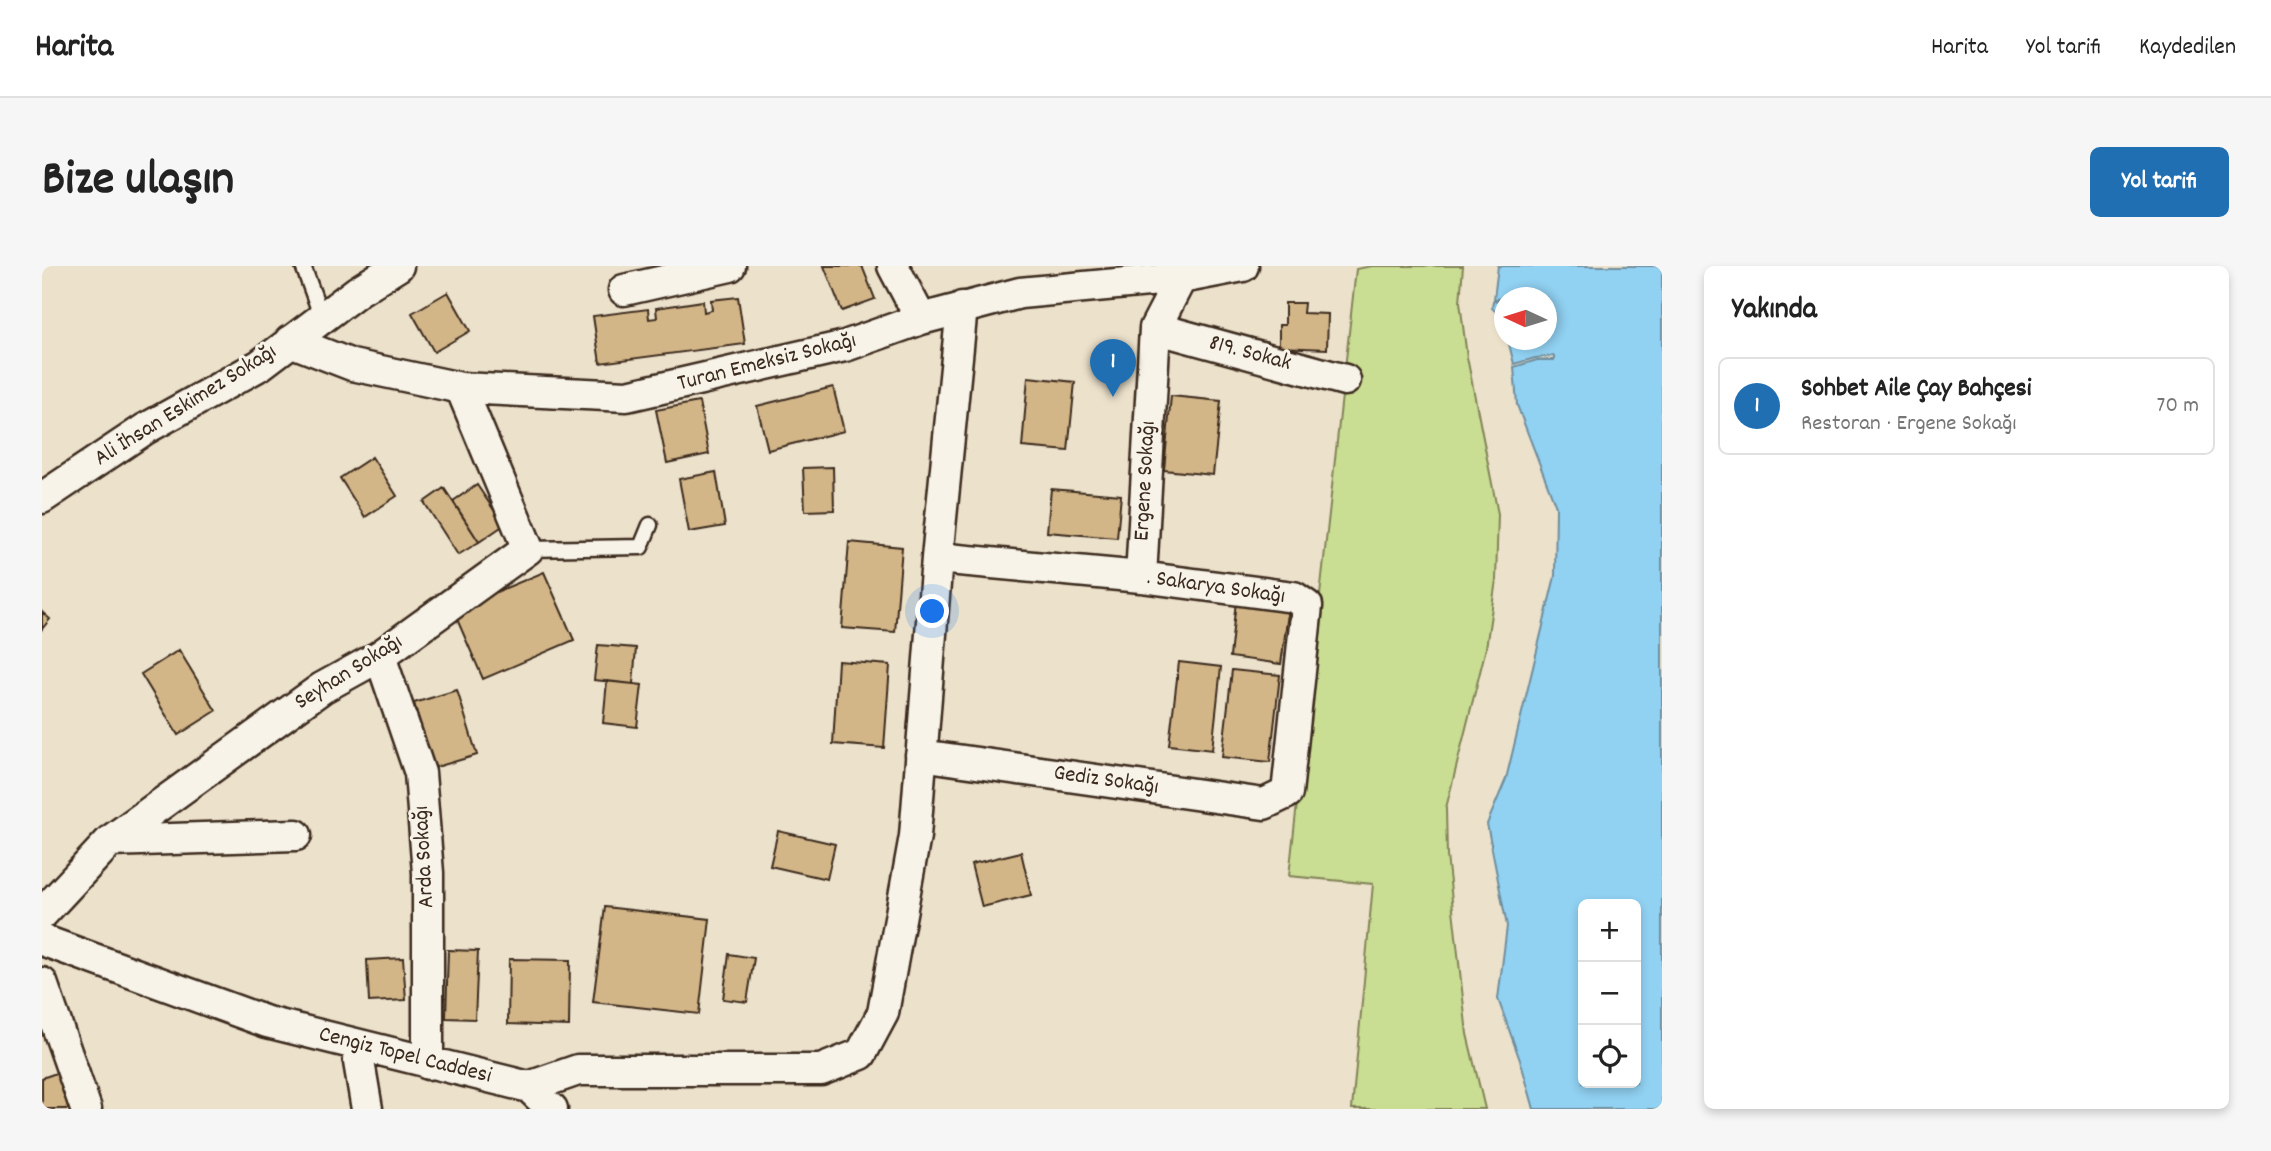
<!DOCTYPE html>
<html lang="tr">
<meta charset="utf-8">
<style>
body{margin:0;font-family:Dekko,sans-serif;background:#f6f6f6;color:#222}
.controls{position:absolute;right:21px;bottom:21px;display:grid;overflow:hidden;border-radius:10px;box-shadow:0 4px 10px #0003}
.controls button{width:63px;height:63px;display:grid;place-items:center;padding:0;border:0;border-bottom:2px solid #e0e0e0;background:#fff;color:#222;font:35px sans-serif}
.compass{position:absolute;left:1452px;top:21px;width:63px;height:63px;border-radius:50%;background:#fff;box-shadow:0 4px 10px #0003;rotate:274deg}
.you{position:absolute;left:891px;top:346px;width:24px;height:24px;margin:-18px;border:5px solid #fff;border-radius:50%;background:#1a73e8;box-shadow:0 0 0 10px #1a73e833}
.badge{display:grid;place-items:center;width:46px;height:46px;border-radius:50%;background:#1f6fb2;color:#fff;font-size:23px;font-weight:700}
.pin{position:absolute;translate:-50% -58px;filter:drop-shadow(0 2px 4px #0008)}
.pin::after{content:'';position:absolute;top:37px;width:24px;height:21px;background:inherit;clip-path:polygon(0 0,100% 0,50% 100%)}
.list{margin:0;padding:0;list-style:none}
h2{display:flex;justify-content:space-between;align-items:center;height:91px;margin:0;padding:0 28px;font-size:30px}
h2 small{font-size:23px;font-weight:400;color:#767676}
.list li{display:grid;grid-template-columns:46px 1fr auto;gap:21px;align-items:center;box-sizing:border-box;height:98px;margin:0 14px 14px;padding:0 14px;border:2px solid #e0e0e0;border-radius:10px}
.list b{display:block;font-size:26px;white-space:nowrap}
.list p{margin:0;font-size:23px;white-space:nowrap;color:#767676}
.list em{font-size:23px;font-style:normal;color:#767676}
.icon{flex:none;width:38px;height:38px;fill:none;stroke:currentColor;stroke-width:2;stroke-linecap:round;stroke-linejoin:round}
.map{position:relative;flex:none;width:1620px;height:843px;overflow:hidden;border-radius:10px}
header{display:flex;align-items:center;gap:42px;box-sizing:border-box;height:98px;padding:0 35px;background:#fff;border-bottom:2px solid #e0e0e0}
header strong{font-size:33px}
nav{display:flex;gap:38px;margin-inline-start:auto;font-size:24px}
.intro{display:flex;align-items:center;justify-content:space-between;box-sizing:border-box;height:168px;padding:0 42px}
h1{margin:0;font-size:49px}
.button{padding:18px 32px;border-radius:10px;background:#1f6fb2;color:#fff;font-size:24px;font-weight:700}
main{display:flex;gap:42px;padding:0 42px}
aside{flex:1;background:#fff;border-radius:10px;box-shadow:0 4px 10px #0003}
.map>svg:first-child{display:block}
</style>
<header>
<strong>Harita</strong>
<nav><a>Harita</a><a>Yol tarifi</a><a>Kaydedilen</a></nav>
</header>
<div class="intro"><h1>Bize ulaşın</h1><a class="button">Yol tarifi</a></div>
<main>
<div class="map">
<svg width="1620" height="843" viewBox="0 0 1620 843">
<rect width="100%" height="100%" fill="#ece1cb"/>
<filter id="ink" filterUnits="userSpaceOnUse"><feTurbulence type="fractalNoise" baseFrequency=".0143" numOctaves="2"/><feDisplacementMap in="SourceGraphic" scale="14" xChannelSelector="R" yChannelSelector="G"/><feConvolveMatrix kernelMatrix="1 2 1 2 8 2 1 2 1" color-interpolation-filters="sRGB"/></filter>
<g filter="url(#ink)">
<path fill="#c9dd93" stroke="#828458" stroke-width="2" d="M1330 0H1421L1418 36 1425 91 1456 248 1454 314 1444 382 1404 542 1405 590 1425 768 1443 843H1310L1331 618 1247 610 1314 3Z"/>
<path fill="#91d1f2" stroke="#6f8e9d" stroke-width="2" fill-rule="evenodd" d="M1456 0H1620V843H1492L1479 797 1456 733 1465 660 1445 558 1464 513 1513 310 1514 241 1475 139 1472 101 1495 94H1512V90L1493 92 1472 98 1466 74H1504L1505 63 1507 61 1505 60 1504 32 1484 31 1499 30 1498 28 1452 33ZM1541 638H1594V817H1541Z
M1462 34V61L1460 52 1450 42 1451 35Z"/>
<path fill="#d3b688" stroke="#3b2a1e" stroke-width="2" d="M782 0H820L833 33 800 45Z
M406 26 428 65 392 86 370 47Z
M696 31 703 78 558 97 551 50 606 43 607 53 615 52 614 42 661 35 662 46 670 44 669 34Z
M1243 37H1262L1261 47 1286 48 1285 83 1237 81V59H1243Z
M986 111 1033 116 1026 185 980 181Z
M791 121 802 165 726 184 715 140Z
M1129 130 1179 135 1171 209 1122 204Z
M657 136 667 188 625 197 614 144Z
M330 191 355 230 323 251 298 212Z
M791 201 792 244 763 245 761 202Z
M674 206 683 260 647 266 637 213Z
M435 219 462 259 437 276 411 235Z
M402 222 437 276 416 289 382 236Z
M1009 223 1079 229 1075 272 1005 266Z
M807 276 860 281 853 366 800 362Z
M502 306 532 374 441 413 411 344Z
M1195 326 1248 333 1239 398 1188 391Z
M0 346 8 353 0 363Z
M556 379 594 382 591 418 552 414Z
M137 384 174 445 136 469 99 408Z
M796 395 848 399 842 482 791 478Z
M1137 396 1179 401 1170 484 1127 479Z
M1190 404 1238 409 1228 496 1180 491Z
M565 415 600 419 595 461 561 457Z
M415 424 435 489 391 502 372 437Z
M736 565 793 578 785 613 728 600Z
M979 586 989 629 940 641 929 598Z
M563 641 668 653 657 748 551 736Z
M406 684 436 685 433 753 404 752Z
M687 688 712 692 705 736 681 733Z
M361 692 364 734 327 736 325 694Z
M467 693 528 694 527 760 466 758Z
M20 805 34 843H0V812Z"/>
<g fill="none" stroke-linecap="round" stroke-linejoin="round">
<g stroke="#3b2a1e" stroke-width="19">
<path id="lane" d="M261 0 280 52
M486 283 599 281 608 259"/>
</g>
<g stroke="#3b2a1e" stroke-width="35">
<path id="street" d="M851 0 879 53
M582 24 688 0
M1113 62 1303 114
M248 75 310 99 419 122 585 130 803 80 879 53 978 27 1139 12 1201 0
M0 232 103 163 218 99 316 25 356 0
M1099 311 1113 62 1139 12 1138 0
M338 390 378 507 386 607V798
M879 489 1222 538 1245 527 1265 340 1252 331 1099 311 895 292
M68 575 254 569
M0 648 68 575 280 422 338 390 486 283 419 122
M0 674 225 756 487 821 536 804H779L819 788 841 747 873 570 895 292 920 41
M0 717 44 843
M314 778 325 843
M487 821 510 843"/>
</g>
<use href="#lane" stroke="#f7f3e8" stroke-width="14"/>
<use href="#street" stroke="#f7f3e8" stroke-width="30"/>
</g>
</g>
<g text-anchor="middle" dominant-baseline="central" stroke-width="6" stroke-linejoin="round" paint-order="stroke">
<g font-size="23" fill="#3b2a1e" stroke="#f7f3e8">
<text transform="translate(1208 88) rotate(15)">819. Sokak</text>
<text transform="translate(725 97) rotate(-14)">Turan Emeksiz Sokağı</text>
<text transform="translate(144 140) rotate(-32)">Ali İhsan Eskimez Sokağı</text>
<text transform="translate(1104 215) rotate(-87)">Ergene Sokağı</text>
<text transform="translate(1174 322) rotate(8)">. Sakarya Sokağı</text>
<text transform="translate(307 407) rotate(-32)">Seyhan Sokağı</text>
<text transform="translate(1064 515) rotate(8)">Gediz Sokağı</text>
<text transform="translate(383 591) rotate(-93)">Arda Sokağı</text>
<text transform="translate(363 790) rotate(14)">Cengiz Topel Caddesi</text>
</g>
</g>
</svg>
<div class="controls">
<button>+</button>
<button>−</button>
<button><svg class="icon" aria-label="locate" viewBox="0 0 24 24"><circle cx="12" cy="12" r="6"/><path d="M12 2v4M12 18v4M2 12h4M18 12h4"/></svg></button>
</div>
<svg class="compass" viewBox="-18 -18 36 36"><path d="M0-13l5 13h-10z" fill="#e53935"/><path d="M0 13l5-13h-10z" fill="#767676"/></svg>
<div class="you"></div>
<div class="pin badge" style="left:1071px;top:131px">1</div>
</div>
<aside>
<h2>Yakında<small></small></h2>
<ul class="list">
<li><span class="badge">1</span><div><b>Sohbet Aile Çay Bahçesi</b><p>Restoran · Ergene Sokağı</p></div><em>70 m</em></li>
</ul>
</aside>
</main>
